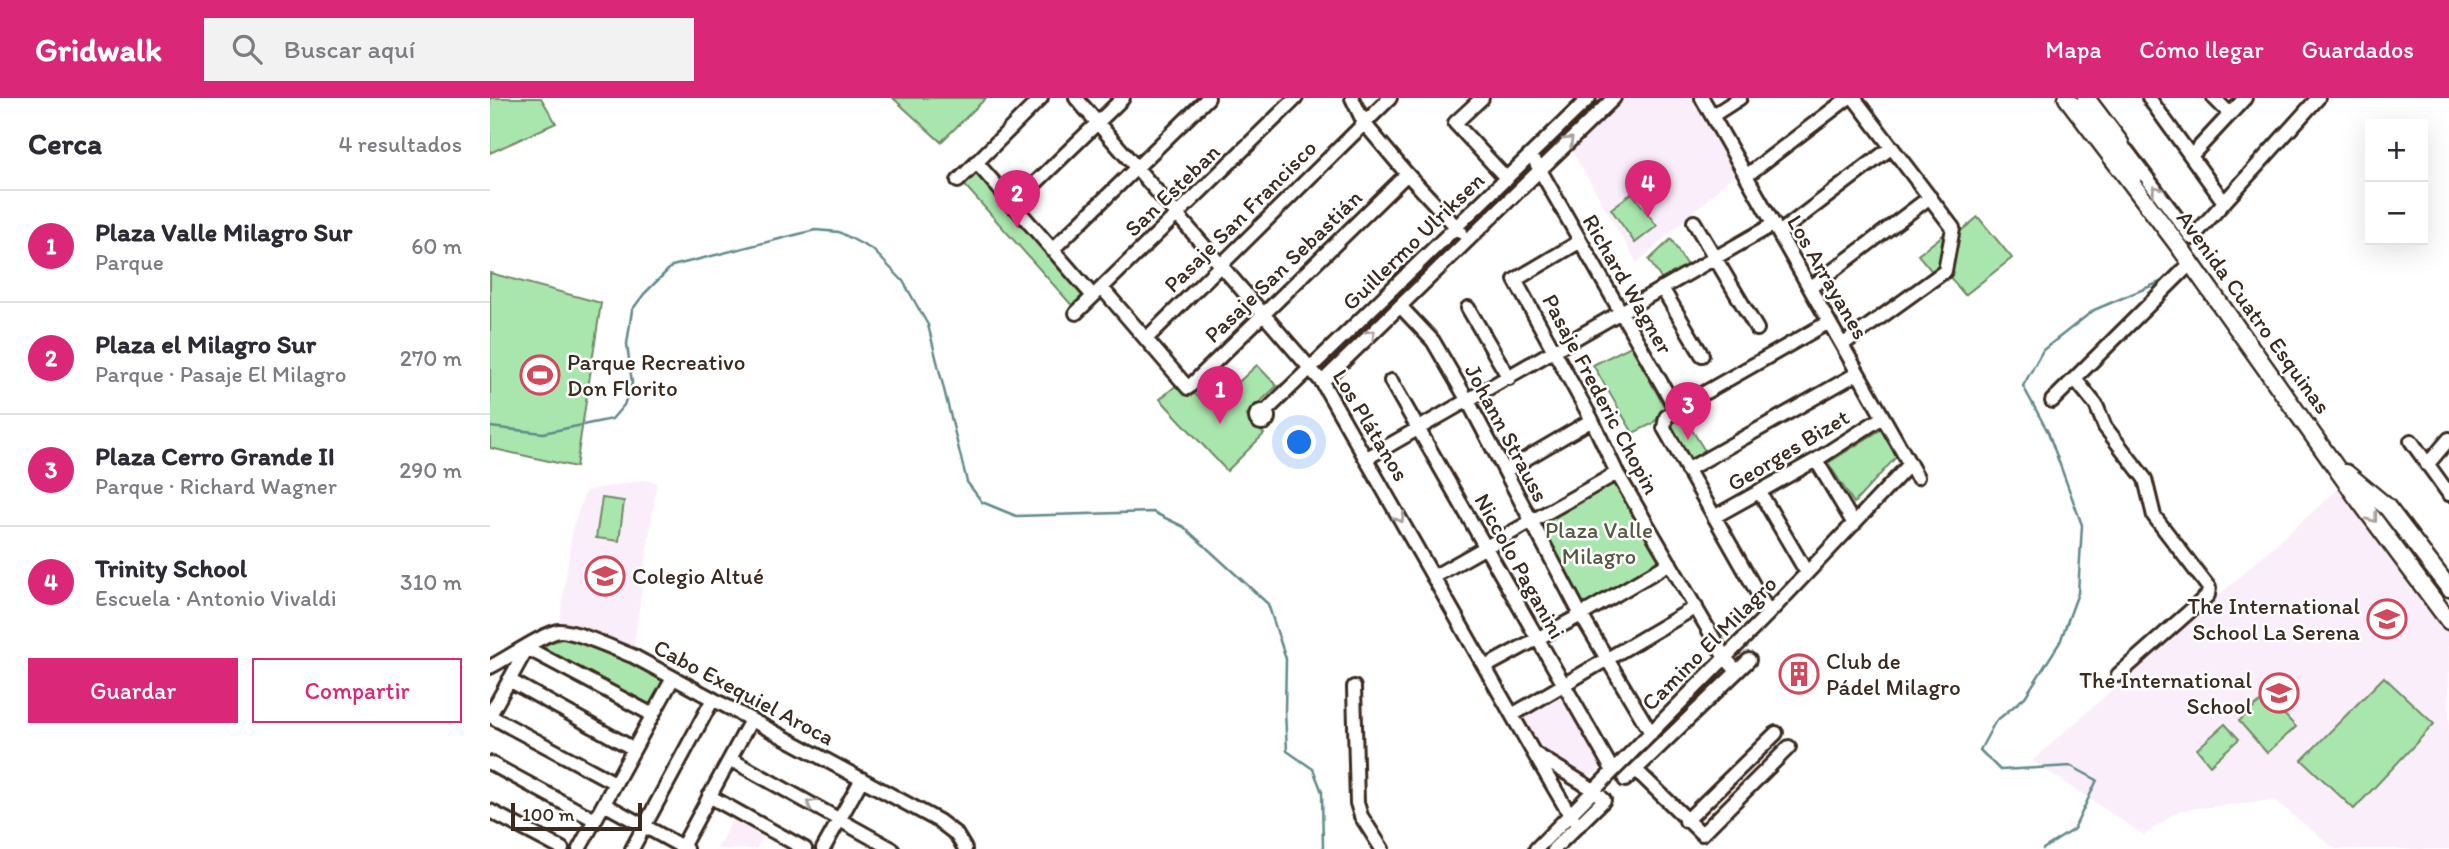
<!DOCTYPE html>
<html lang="es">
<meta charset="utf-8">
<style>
body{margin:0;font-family:Itim,sans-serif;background:#f2f2f3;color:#2b2b33}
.controls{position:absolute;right:21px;top:21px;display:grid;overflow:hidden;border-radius:0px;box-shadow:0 7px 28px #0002}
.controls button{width:63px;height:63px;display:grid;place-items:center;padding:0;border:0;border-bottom:2px solid #e1e1e2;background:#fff;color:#2b2b33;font:35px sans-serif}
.scale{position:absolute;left:21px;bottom:18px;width:131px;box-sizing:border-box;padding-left:7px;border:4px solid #3b2a1e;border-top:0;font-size:19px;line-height:24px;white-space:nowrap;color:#3b2a1e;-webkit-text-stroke:5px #fff;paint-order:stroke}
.you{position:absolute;left:810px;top:345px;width:24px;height:24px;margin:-18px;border:5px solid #fff;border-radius:50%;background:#1a73e8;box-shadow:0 0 0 10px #1a73e833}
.badge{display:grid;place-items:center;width:46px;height:46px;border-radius:50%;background:#db2777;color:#fff;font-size:23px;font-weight:700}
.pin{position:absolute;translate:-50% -58px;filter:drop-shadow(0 2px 4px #0008)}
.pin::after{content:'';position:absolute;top:37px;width:24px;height:21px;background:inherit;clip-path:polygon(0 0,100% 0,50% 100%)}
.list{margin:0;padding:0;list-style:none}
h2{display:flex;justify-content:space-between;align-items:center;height:91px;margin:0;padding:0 28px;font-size:30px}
h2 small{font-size:23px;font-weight:400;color:#7c7c81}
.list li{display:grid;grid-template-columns:46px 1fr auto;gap:21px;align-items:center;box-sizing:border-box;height:112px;padding:0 28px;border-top:2px solid #e1e1e2}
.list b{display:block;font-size:26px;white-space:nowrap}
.list p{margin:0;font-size:23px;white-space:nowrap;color:#7c7c81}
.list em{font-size:23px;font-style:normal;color:#7c7c81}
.actions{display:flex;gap:14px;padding:21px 28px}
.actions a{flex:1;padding:16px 0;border:2px solid #db2777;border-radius:0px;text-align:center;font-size:24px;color:#db2777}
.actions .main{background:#db2777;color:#fff}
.icon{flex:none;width:38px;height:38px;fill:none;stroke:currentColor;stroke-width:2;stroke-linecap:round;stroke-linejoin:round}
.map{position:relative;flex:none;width:1959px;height:751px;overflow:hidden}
header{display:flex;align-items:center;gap:42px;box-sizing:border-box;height:98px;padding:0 35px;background:#db2777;color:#fff}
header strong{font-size:33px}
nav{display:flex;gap:38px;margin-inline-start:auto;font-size:24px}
.search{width:490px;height:63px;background:#f2f2f3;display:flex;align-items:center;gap:18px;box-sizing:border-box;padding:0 24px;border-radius:0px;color:#7c7c81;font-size:26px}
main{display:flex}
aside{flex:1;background:#fff}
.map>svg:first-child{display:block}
</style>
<header>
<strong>Gridwalk</strong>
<div class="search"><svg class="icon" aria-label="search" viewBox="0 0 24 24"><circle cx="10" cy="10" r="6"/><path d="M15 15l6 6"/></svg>Buscar aquí</div>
<nav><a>Mapa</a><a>Cómo llegar</a><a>Guardados</a></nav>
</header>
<main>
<aside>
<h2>Cerca<small>4 resultados</small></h2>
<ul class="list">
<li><span class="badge">1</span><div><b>Plaza Valle Milagro Sur</b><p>Parque</p></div><em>60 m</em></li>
<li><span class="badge">2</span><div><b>Plaza el Milagro Sur</b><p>Parque · Pasaje El Milagro</p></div><em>270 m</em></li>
<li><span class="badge">3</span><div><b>Plaza Cerro Grande II</b><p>Parque · Richard Wagner</p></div><em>290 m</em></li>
<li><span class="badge">4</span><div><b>Trinity School</b><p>Escuela · Antonio Vivaldi</p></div><em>310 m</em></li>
</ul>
<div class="actions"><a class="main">Guardar</a><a>Compartir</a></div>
</aside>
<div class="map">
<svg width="1959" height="751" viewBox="0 0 1959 751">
<rect width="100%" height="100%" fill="#fff"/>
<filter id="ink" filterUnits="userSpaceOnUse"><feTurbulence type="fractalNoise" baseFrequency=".0143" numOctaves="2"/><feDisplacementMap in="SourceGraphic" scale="14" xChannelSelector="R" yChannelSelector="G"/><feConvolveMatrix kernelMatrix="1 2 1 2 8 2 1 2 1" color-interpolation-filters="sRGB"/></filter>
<g filter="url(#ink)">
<path fill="#faeefa" d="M1135 0H1204L1246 75 1147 165 1082 53Z
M152 382 167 384 143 553 69 528 83 428 96 393Z
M1854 386 1959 526V751H1846L1784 702 1690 712 1654 737 1542 663Z
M1073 597 1114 667 1097 681 1053 655 1032 621Z
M244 719 274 736 266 751H227Z"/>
<path fill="#a9e6ad" stroke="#728866" stroke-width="2" d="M0 0H51L66 25 0 55Z
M403 0H496L451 44Z
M486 68 600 197 586 212 471 83Z
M1142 95 1167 128 1145 145 1121 111Z
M1488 119 1522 160 1475 197 1454 172 1445 177 1428 157 1462 130 1467 136Z
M1181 141 1200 173 1175 187 1159 162Z
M0 175 111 205 86 369 0 350Z
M1141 248 1176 312 1162 326 1143 335 1103 267Z
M767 267 787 288 756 317 774 336 737 373 670 301 688 286 699 291 721 310Z
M1194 319 1215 353 1200 361 1181 331V326Z
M1392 331 1408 357 1364 405 1338 365Z
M1125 382 1173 463 1092 509 1046 428Z
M112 400 134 403 129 443 106 440Z
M75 540 143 563 171 580 173 584 160 612 48 549Z
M1894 579 1944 626 1864 711 1812 662Z
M1777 598 1806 629 1777 655 1749 623Z
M1735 626 1749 641 1720 667 1707 651Z"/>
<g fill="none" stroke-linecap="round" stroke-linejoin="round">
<path stroke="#618a8b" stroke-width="2.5" d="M0 329 53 335 122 321 134 307 142 285 137 246 142 212 154 196 182 168 325 132 349 134 383 152 413 183 438 227 477 384 492 404 526 418 663 414 694 429 778 506 796 561 795 613 797 653 823 671 832 694 833 751
M1553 751 1584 731 1607 682 1581 668 1510 672 1490 652 1505 624 1535 599 1570 544 1588 495 1592 427 1558 334 1533 288 1553 252 1604 212 1675 182"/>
<g stroke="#3b2a1e" stroke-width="18">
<path id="minor" d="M586 0 832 284 1042 652 1080 717 1089 727
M862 0 874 25 917 76 971 134
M992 0 965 25 1017 81
M1212 0 1427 379
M1659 0 1734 104
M1724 0 1740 16
M1222 18 1250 0
M1637 53 1702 140 1828 0
M1701 58 1755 0
M486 64 603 198
M1046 65 1186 311
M1256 78 1358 0
M468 83 551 0
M522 108 633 0
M1204 124 1267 231
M1289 135 1402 49
M1089 144 1025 182 1102 322 1127 375 1235 560 1247 573
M562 152 718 0
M612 190 698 290 917 76
M1172 190 1212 257
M1320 190 1440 99
M910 208 943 243 978 303 1091 517 1161 635
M978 210 1019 280
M586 215 806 0
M656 241 900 0
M1352 247 1455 173 1463 130 1364 0
M1585 281 1606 307 1615 329 1655 381 1664 418 1719 490 1718 497 1628 577
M901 283 1123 673
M832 284 1124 0
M1562 303 1701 165
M766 319a6 6 0 1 1 12 0a6 6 0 1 1-12 0Z
M775 314 1099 0
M1921 343 1959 396
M877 360 1284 126
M1326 362 1364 426
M1937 367 1959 341
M1197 372 1368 275
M1015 373 1102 322
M1269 393 1317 475
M1224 419 1326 362 1393 319
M943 479 1127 375
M1279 515 1174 330 1176 319 1186 311 1339 224
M0 569C16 561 54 535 69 533 85 532 127 552 143 558L449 723 466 736 475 751
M995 569 1091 517 1180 465
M19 582 144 651
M864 589 867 705 871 718 892 751
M0 617 37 550 163 617
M1022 617 1206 509
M0 618 125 685
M1047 657 1104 692 1114 702 1064 751
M240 661 402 751
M0 665 105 722
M1146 672 1212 736 1299 649
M1135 682 1259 562
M219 698 315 751
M114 706 196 751
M0 713 72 751
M1196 723 1286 635
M89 751 183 580
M142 751 223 601
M191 751 261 622
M333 751 372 681
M1046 751 1279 515 1420 366"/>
</g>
<g stroke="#3b2a1e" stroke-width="21">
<path id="major" d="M1577 0 1691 151 1869 402 1959 523
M1596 0 1630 45 1643 79
M1856 375 1897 409 1959 490"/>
</g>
<use href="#minor" stroke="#fff" stroke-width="12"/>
<use href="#major" stroke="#fff" stroke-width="16"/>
</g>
<defs><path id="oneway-chevron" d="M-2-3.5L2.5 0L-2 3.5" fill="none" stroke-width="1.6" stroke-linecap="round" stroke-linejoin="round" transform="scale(1.75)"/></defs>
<g stroke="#a79f9a">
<use href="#oneway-chevron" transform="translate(1079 43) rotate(-44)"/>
<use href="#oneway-chevron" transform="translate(1666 92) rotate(-127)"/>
<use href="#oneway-chevron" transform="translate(881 236) rotate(-44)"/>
<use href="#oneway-chevron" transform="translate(910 420) rotate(61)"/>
<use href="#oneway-chevron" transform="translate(1883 420) rotate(53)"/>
<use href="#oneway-chevron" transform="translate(321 706) rotate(-151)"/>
</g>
</g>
<defs>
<g id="stadium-ring" transform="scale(2.0125)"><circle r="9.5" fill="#fff" stroke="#d1495b" stroke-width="1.5"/><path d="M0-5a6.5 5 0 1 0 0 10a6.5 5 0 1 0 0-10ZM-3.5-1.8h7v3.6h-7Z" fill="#d1495b"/></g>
<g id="school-ring" transform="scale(2.0125)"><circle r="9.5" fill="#fff" stroke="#d1495b" stroke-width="1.5"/><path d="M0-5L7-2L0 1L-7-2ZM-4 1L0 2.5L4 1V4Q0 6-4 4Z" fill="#d1495b"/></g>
<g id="building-ring" transform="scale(2.0125)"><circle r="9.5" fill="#fff" stroke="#d1495b" stroke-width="1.5"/><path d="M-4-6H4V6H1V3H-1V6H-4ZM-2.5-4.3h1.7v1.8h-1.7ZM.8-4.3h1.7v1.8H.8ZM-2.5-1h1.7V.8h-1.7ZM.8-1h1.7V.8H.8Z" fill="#d1495b"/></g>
</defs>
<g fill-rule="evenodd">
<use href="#stadium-ring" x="50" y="277"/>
<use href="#school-ring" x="115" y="478"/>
<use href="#school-ring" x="1897" y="521"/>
<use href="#building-ring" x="1309" y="576"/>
<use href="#school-ring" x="1789" y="595"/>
</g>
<g text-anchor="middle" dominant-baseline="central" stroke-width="5" stroke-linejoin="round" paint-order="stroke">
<g font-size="23" fill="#3b2a1e" stroke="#fff">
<text transform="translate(682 92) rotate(-44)">San Esteban</text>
<text transform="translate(750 118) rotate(-45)">Pasaje San Francisco</text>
<text transform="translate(923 143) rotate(-44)">Guillermo Ulriksen</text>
<text transform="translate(793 168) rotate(-44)">Pasaje San Sebastián</text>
<text transform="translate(1338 179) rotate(60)">Los Arrayanes</text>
<text transform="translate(1138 186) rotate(60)">Richard Wagner</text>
<text transform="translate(1764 214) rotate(54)">Avenida Cuatro Esquinas</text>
<text transform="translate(1111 296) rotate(62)">Pasaje Frederic Chopin</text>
<text transform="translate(881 327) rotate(59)">Los Plátanos</text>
<text transform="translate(1017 335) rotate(62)">Johann Strauss</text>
<text transform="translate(1298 352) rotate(-31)">Georges Bizet</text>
<text transform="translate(1030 468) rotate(61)">Niccolo Paganini</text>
<text transform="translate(1219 545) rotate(-45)">Camino El Milagro</text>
<text transform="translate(254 594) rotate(28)">Cabo Exequiel Aroca</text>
</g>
<g font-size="23" fill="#3b2a1e" stroke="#fff" text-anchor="start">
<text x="77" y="264">Parque Recreativo<tspan x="77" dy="26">Don Florito</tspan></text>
<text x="142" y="478">Colegio Altué</text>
<text x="1870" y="508" text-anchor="end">The International<tspan x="1870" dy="26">School La Serena</tspan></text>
<text x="1336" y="563">Club de<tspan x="1336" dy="26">Pádel Milagro</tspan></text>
<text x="1762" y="582" text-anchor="end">The International<tspan x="1762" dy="26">School</tspan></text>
</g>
<g font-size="23" fill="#565942" stroke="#fff">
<text x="1109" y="432">Plaza Valle<tspan x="1109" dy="26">Milagro</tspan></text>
</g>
</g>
</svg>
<div class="controls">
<button>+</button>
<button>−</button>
</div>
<div class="scale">100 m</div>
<div class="you"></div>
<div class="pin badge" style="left:730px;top:326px">1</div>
<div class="pin badge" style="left:527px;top:130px">2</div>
<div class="pin badge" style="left:1198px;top:342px">3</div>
<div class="pin badge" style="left:1158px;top:120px">4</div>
</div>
</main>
